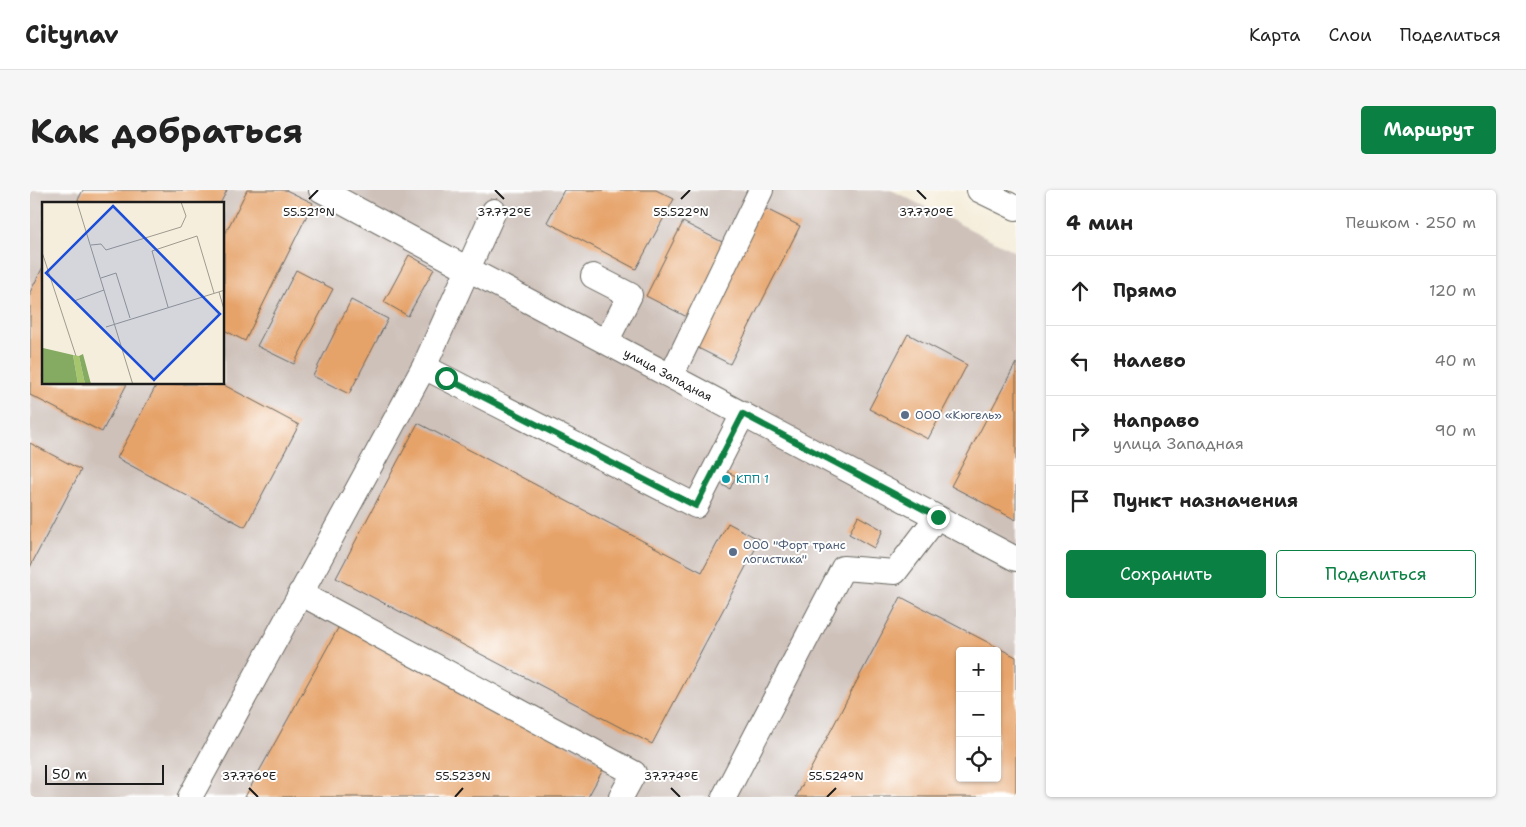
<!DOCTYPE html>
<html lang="ru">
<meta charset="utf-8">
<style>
body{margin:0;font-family:"Shantell Sans",sans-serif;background:#f6f6f6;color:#222}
.controls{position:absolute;right:15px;bottom:15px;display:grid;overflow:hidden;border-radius:5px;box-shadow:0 1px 4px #0004}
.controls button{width:45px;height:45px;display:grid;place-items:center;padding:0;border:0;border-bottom:1px solid #e0e0e0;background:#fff;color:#222;font:25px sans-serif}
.scale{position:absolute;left:15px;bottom:12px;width:119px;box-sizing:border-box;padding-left:5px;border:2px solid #1c1c1c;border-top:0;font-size:14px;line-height:18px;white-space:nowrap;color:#1c1c1c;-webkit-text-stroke:4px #fff;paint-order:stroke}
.stop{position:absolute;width:15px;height:15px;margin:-11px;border:4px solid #0b8043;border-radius:50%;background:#fff}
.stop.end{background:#0b8043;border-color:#fff;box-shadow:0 1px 5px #0008}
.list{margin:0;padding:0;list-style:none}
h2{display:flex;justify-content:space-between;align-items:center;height:65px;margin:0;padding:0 20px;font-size:21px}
h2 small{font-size:16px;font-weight:400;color:#767676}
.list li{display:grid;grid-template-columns:32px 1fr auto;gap:15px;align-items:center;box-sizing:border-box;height:70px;padding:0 20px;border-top:1px solid #e0e0e0}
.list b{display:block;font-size:19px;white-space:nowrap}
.list p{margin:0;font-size:16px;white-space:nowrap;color:#767676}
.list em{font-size:16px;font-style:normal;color:#767676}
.actions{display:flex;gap:10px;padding:15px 20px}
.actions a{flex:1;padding:11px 0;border:1px solid #0b8043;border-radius:5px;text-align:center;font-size:18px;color:#0b8043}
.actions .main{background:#0b8043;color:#fff}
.icon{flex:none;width:28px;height:28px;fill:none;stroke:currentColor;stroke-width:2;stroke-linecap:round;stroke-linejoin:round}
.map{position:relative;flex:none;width:986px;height:607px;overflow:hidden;border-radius:5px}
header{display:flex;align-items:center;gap:30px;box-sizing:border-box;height:70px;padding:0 25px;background:#fff;border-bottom:1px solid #e0e0e0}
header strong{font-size:24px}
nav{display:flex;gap:28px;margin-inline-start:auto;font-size:18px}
.intro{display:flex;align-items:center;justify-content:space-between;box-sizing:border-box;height:120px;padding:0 30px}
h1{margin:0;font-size:35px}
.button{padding:12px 22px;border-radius:5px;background:#0b8043;color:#fff;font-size:18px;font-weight:700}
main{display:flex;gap:30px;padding:0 30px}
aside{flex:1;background:#fff;border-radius:5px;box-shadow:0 1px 4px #0004}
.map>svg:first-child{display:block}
</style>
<header>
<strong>Citynav</strong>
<nav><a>Карта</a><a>Слои</a><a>Поделиться</a></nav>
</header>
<div class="intro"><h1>Как добраться</h1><a class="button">Маршрут</a></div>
<main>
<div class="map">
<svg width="986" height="607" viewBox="0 0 986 607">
<rect width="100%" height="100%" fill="#fff"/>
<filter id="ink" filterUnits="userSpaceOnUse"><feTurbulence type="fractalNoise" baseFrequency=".02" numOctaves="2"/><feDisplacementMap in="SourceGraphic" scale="10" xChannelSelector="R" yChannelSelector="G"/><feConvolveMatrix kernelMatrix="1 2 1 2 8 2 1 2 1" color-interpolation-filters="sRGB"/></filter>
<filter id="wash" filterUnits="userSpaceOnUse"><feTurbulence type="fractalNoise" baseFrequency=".0096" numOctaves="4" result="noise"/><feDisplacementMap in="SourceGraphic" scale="20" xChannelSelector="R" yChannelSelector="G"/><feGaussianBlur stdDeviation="1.12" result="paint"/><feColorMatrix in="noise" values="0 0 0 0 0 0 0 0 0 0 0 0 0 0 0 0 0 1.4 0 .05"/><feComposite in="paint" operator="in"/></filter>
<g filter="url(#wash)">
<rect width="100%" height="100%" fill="#f5eedc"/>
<path fill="#cec1ba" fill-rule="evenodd" d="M0 0H861L986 62V607H0ZM14 14H194V194H14ZM930 461H967V588H930Z"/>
<g id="blocks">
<path fill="#e6a369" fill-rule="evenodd" d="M53 0H197L190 14H46Z
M217 0H256L283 13 215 151 194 140V46Z
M534 0H626L644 9 606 79 517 32Z
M730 16 770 36 700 174 660 154Z
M653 32 698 55 661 129 616 106Z
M379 65 404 79 378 126 354 112Z
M14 75V194H97L72 242 0 205V102Z
M266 80 303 99 264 174 227 156Z
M321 110 358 129 319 204 283 186Z
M878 144 937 175 898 249 839 219Z
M986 173V330L921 296Z
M127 194H192L269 235 215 337 87 268Z
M388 233 672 382 698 333 730 350 622 554 306 388Z
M0 253 51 280 0 377Z
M693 280 706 286 700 299 687 292Z
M828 326 853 340 844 358 819 344Z
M871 407 986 467V607H766ZM930 461H967V588H930Z
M312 431 575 576 558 607H215Z"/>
</g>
</g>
<g filter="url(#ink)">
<use href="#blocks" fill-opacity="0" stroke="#68665f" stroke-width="1"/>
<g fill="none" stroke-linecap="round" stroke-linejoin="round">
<g stroke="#68665f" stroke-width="26">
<path id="minor" d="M291 0 438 79 986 369
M949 0 986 18
M563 86 600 105 576 152
M394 177 666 316 713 224
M641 186 731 0
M270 403 604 583 591 607
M160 607 394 177 464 21
M694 607 813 378 865 382 907 327"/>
</g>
<use href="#minor" stroke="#fff" stroke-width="24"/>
</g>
</g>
<g fill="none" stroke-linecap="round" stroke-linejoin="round" filter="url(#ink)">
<path stroke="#0b8043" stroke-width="6" d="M416 188 666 316 713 224 908 327"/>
</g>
<path fill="none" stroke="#1c1c1c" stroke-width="2" d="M465 0 474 9M887 0 896 9M279 9 288 0M651 9 660 0M219 598 228 607M641 598 650 607M425 607 433 598M797 607 806 598"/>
<g fill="#5c6f8a" stroke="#fff" stroke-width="2">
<circle cx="875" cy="225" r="5"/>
<circle cx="703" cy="362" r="5"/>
</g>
<circle fill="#0f9aa8" stroke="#fff" stroke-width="2" cx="696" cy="289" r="5"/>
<g text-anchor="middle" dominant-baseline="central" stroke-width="4" stroke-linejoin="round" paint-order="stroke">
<g font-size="12" fill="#1c1c1c" stroke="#fff">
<text transform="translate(638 185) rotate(28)">улица Западная</text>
</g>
<g font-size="12" fill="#4e5e75" stroke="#fff" text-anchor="start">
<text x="885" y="225">ООО «Кюгель»</text>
<text x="713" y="355">ООО "Форт транс<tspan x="713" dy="14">логистика"</tspan></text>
</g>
<g font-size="12" fill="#0d838f" stroke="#fff" text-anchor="start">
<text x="706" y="289">КПП 1</text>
</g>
</g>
<g transform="translate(12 12)">
<rect width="182" height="182" fill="#f5eedc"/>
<path d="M31 153 37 154 43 182H36Z" fill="#a6c66e"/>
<path d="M1 146 31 153 36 182H0ZM41 152 49 182H43L37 154Z" fill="#84ab61"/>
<path fill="none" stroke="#9e9a8f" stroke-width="1" d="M35 0 91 183M49 43 59 42 64 48 139 25 144 14 139 0M0 50 34 154M59 76 74 71 88 116M177 90 183 111M32 99 62 88M126 105 110 49 155 34 172 91M64 125 183 88"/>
<path fill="#1d4ed8" fill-opacity="0.15" stroke="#1d4ed8" stroke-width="2.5" d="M71 4 178 112 112 178 4 71Z"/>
<rect width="182" height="182" fill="none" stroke="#1c1c1c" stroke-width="2.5"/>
</g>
<g font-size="12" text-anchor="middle" fill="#1c1c1c" stroke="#fff" stroke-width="4" stroke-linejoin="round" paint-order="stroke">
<text x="279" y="26">55.521°N</text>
<text x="474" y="26">37.772°E</text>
<text x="651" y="26">55.522°N</text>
<text x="896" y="26">37.770°E</text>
<text x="219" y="590">37.776°E</text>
<text x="433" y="590">55.523°N</text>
<text x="641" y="590">37.774°E</text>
<text x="806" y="590">55.524°N</text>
</g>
</svg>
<div class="controls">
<button>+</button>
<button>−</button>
<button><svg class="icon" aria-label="locate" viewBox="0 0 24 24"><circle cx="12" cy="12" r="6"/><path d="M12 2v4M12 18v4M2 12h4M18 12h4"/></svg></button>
</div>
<div class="scale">50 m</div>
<div class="stop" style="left:416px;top:188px"></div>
<div class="stop end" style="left:908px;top:327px"></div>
</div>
<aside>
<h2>4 мин<small>Пешком · 250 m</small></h2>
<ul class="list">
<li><svg class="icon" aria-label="ahead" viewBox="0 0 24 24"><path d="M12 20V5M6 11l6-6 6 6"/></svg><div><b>Прямо</b></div><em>120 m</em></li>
<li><svg class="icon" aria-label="left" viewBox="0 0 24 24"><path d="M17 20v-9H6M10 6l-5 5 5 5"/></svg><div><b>Налево</b></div><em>40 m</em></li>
<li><svg class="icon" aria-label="right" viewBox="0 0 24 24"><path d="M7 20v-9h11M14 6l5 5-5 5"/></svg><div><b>Направо</b><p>улица Западная</p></div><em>90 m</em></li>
<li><svg class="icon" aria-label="arrive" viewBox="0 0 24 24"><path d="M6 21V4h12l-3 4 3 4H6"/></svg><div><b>Пункт назначения</b></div></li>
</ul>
<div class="actions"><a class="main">Сохранить</a><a>Поделиться</a></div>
</aside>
</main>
